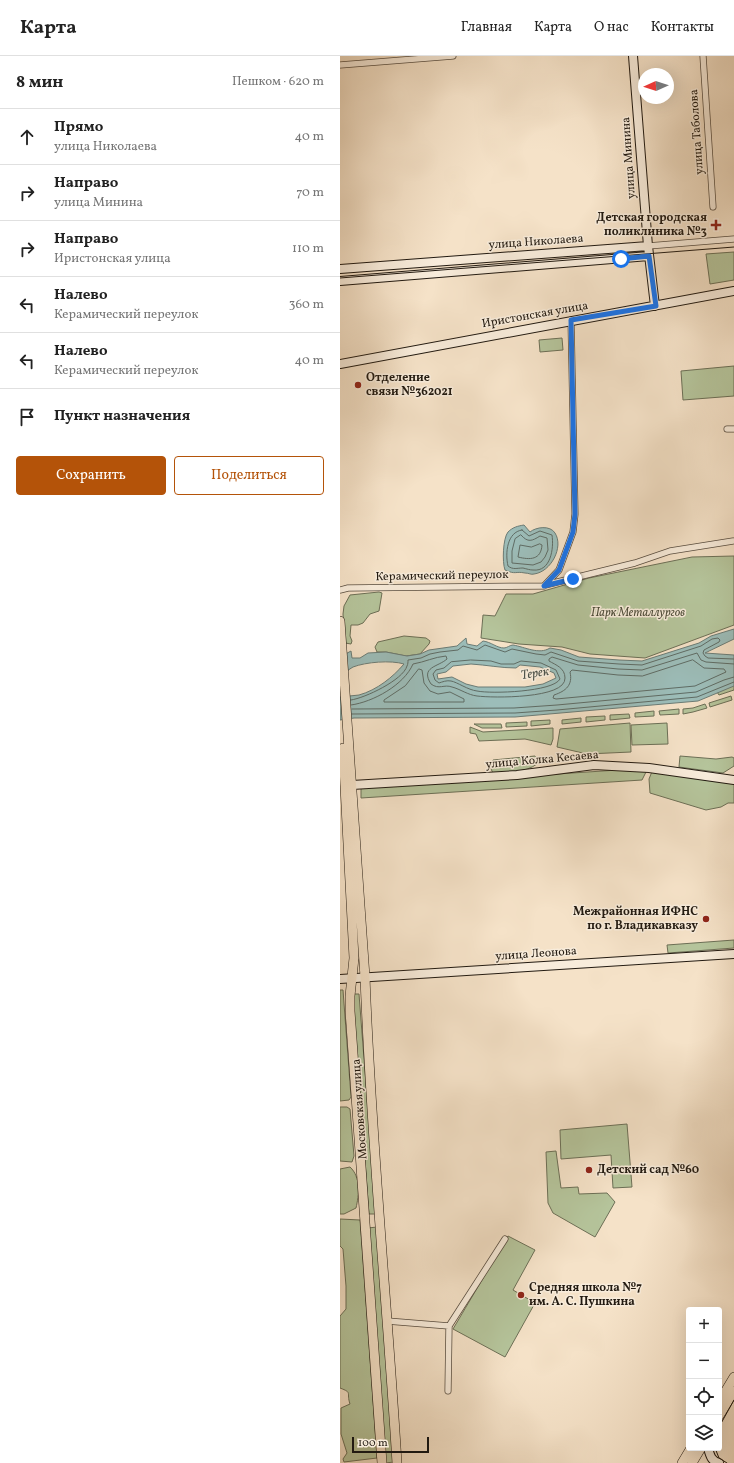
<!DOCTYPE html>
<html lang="ru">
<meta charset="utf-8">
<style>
body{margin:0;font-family:Vollkorn,serif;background:#f6f6f6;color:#222}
.controls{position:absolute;right:12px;bottom:12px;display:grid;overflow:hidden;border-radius:4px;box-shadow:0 4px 16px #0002}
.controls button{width:36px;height:36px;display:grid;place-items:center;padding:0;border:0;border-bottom:1px solid #e0e0e0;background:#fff;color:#222;font:20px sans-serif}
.compass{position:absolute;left:298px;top:12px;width:36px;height:36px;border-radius:50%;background:#fff;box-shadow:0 4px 16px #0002;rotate:267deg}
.scale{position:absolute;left:12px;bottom:10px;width:77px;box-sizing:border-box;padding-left:4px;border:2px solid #221a11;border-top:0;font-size:11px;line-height:14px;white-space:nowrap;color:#221a11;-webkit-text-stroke:3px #f8ecdb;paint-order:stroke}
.stop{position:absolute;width:12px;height:12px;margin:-9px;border:3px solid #1a73e8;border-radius:50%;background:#fff}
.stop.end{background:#1a73e8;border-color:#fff;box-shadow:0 1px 4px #0008}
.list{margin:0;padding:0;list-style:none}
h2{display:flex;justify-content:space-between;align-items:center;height:52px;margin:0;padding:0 16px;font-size:17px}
h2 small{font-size:13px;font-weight:400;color:#767676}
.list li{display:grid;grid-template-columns:26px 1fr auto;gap:12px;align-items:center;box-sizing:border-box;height:56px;padding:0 16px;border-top:1px solid #e0e0e0}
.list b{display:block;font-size:15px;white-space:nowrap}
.list p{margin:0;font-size:13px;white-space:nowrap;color:#767676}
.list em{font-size:13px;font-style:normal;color:#767676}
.actions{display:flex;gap:8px;padding:12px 16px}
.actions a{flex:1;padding:9px 0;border:1px solid #b45309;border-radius:4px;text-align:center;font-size:14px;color:#b45309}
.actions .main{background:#b45309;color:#fff}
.icon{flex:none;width:22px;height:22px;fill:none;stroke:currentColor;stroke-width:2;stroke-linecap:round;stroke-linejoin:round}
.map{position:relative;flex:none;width:394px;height:1407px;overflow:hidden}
header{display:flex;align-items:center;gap:24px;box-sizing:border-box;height:56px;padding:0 20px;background:#fff;border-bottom:1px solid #e0e0e0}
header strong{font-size:19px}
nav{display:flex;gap:22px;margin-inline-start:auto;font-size:14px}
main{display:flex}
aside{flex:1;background:#fff}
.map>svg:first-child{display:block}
</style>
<header>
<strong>Карта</strong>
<nav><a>Главная</a><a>Карта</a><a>О нас</a><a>Контакты</a></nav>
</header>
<main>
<aside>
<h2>8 мин<small>Пешком · 620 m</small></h2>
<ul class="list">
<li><svg class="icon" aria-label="ahead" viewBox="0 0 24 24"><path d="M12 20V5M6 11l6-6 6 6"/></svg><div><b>Прямо</b><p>улица Николаева</p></div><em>40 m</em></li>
<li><svg class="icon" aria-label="right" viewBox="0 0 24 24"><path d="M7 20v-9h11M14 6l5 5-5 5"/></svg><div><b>Направо</b><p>улица Минина</p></div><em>70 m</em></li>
<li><svg class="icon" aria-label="right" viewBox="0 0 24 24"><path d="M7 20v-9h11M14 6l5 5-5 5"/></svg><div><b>Направо</b><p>Иристонская улица</p></div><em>110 m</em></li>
<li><svg class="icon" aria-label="left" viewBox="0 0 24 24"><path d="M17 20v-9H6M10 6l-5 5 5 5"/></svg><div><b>Налево</b><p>Керамический переулок</p></div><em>360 m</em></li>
<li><svg class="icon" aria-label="left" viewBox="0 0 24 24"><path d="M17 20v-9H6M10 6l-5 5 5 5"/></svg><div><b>Налево</b><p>Керамический переулок</p></div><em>40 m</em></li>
<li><svg class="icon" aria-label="arrive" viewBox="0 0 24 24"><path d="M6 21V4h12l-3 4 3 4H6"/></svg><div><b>Пункт назначения</b></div></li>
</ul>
<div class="actions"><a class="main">Сохранить</a><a>Поделиться</a></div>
</aside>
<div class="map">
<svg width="394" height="1407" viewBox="0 0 394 1407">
<rect width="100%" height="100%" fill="#f5e2c8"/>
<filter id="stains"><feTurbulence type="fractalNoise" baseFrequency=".005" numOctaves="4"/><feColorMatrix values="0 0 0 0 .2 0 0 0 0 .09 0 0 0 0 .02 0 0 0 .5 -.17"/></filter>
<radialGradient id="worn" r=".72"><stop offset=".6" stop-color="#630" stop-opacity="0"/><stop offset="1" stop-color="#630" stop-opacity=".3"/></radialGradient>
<path fill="#b5c49b" stroke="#6c6f56" d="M394 196V224L370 228 366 198Z
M222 282 223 294 200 296 199 284Z
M394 310V340L343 344 341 315Z
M394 500V569L305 602 250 598 222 591 179 588 141 582 143 559 155 560 166 538H193L249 522 352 501Z
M39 536 42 537 39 555 30 558 23 567 18 569H11L10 580 12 585 11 588 5 587 3 558 4 550 10 539Z
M64 580 86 582 90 585 89 588 80 598 66 600 46 596H37L35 591 38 586Z
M394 627V634L379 639 377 636Z
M391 640 392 644 370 651 369 647Z
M365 648 367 652 353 656 343 658V653L353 652Z
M339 653V658L320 659 319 655Z
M314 655V660L295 661V657Z
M289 658 290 662 270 664V659Z
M265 660V664L246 666V661Z
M241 662V666L222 668V664Z
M210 664V668L191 670V665Z
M187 666V670L166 671V667Z
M290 667 291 696 247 698 217 691 220 673Z
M327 667 328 688 292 689 291 669Z
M134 668H161L162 672H142Z
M130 671 143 676 213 672V683L211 689 185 683 139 685 136 678 130 677Z
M195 700 198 703 197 708C185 717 167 716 153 717L150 711 153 704Z
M340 700 376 703 392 701 394 702V710L383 717 339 711Z
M308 712 302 724 21 742V731Z
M313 713 394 726V747H388L381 751 366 754 310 737 309 723Z
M394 884V892L328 897 327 889Z
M0 934H3L11 1041 9 1044 0 1045Z
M12 938H19L36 1158H29Z
M0 1051H7L10 1053 14 1100 12 1106 0 1105Z
M287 1068 292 1131 273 1132 271 1099 221 1103 220 1074Z
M216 1095 221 1132 238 1131 239 1138 267 1137 275 1146 255 1181 213 1157 208 1147 206 1096Z
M10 1111C21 1121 19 1139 16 1152L4 1158H0V1113Z
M0 1163 20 1164 37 1402 4 1406 3 1403 7 1397 1 1378V1352L10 1348C6 1336 13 1337 0 1332V1260L6 1253V1230L3 1193 0 1190Z
M37 1171 54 1406 45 1407 28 1172Z
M168 1180 195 1194 173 1234 195 1247 165 1301 113 1273Z"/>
<path fill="#9cbdb9" stroke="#6b7c76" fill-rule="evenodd" d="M184 469 190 476C196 471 210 469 215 477 224 491 211 516 194 518 191 519 189 517 185 517 175 515 176 519 165 514 162 506 163 482 168 476 173 471 178 470 184 469Z
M394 573V583L365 597 394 599V630L358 645 175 661 14 662 0 664V641C6 640 13 640 19 639 37 634 53 621 64 608 51 604 26 606 13 611 9 613 4 618 0 621V601L11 595 12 602H20L28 597 46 596 67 600 80 598 89 594 117 590 126 582 127 588 137 590 143 585C151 586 157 592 164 592 167 592 170 589 173 589 185 591 199 599 210 592L221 594 239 601 279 604 302 605 359 587 371 580ZM131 608C147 609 161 612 176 612L180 609 200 611 214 617 216 622 203 628 185 631H138L126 628 112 621 98 623 97 618 106 616 113 610Z"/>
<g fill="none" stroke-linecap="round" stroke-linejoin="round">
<path stroke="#5f6c65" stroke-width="1" d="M182 474 189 480 200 475 212 479C214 492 211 516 193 514 190 514 187 513 183 512 177 512 173 514 168 510 165 497 167 476 182 474Z
M181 479C188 487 192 485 200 480L207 482 208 494 205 501 201 506 193 509 172 507V495L175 483Z
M200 488 202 489C201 504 190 504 178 501L180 489 191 491Z
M131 604 151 605 161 608H174L181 605 201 607 216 614 220 623C213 636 151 638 137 635 128 634 117 626 111 625 107 624 102 626 99 627L95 624 93 618 96 614 104 612 111 606Z
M353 604 364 612 384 613 386 616 355 630 216 643 213 642 214 639C226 635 233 629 230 616L232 614 278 619 302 620Z
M79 613 82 614 84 627 90 635 98 638 110 636 124 643V646H44V644L65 630Z
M11 644C25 642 63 624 67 610 68 608 68 606 68 604L81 602 90 598 100 596 118 594 123 590 137 594 145 589 165 596 172 593 196 598 205 599 211 596 238 605 279 608 302 609 361 590 372 583 378 582 380 584 379 586 364 594 363 597 365 600 368 602 394 603
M11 649C33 646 64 629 73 608 85 606 94 601 106 600L107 603C98 611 80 611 91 628 99 634 104 628 112 631 120 633 128 639 137 640 152 642 226 643 225 622 225 612 216 609 209 605V603L212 601 238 609 278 613 302 614 357 597 361 604 366 606 394 608
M12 653 174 652 217 649 356 636 384 624 394 621
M12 658 175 657 217 654 357 641 394 626"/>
<g stroke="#574c3f" stroke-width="7">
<path id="street" d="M363 0 373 151
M0 9 113 0
M308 190 394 183
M387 373H394
M205 529 295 507 330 495 393 485
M0 534 8 532 204 530 219 514 233 476 235 458 231 264
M47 1265 109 1270 108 1335
M109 1270 165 1183"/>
</g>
<g stroke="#221a11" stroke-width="10">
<path id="secondary" d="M293 0 308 190 315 250
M0 213 308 190
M0 225 309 200
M0 308 394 235
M12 729 177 719 254 709 309 712 394 724
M0 923 394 898
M368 1392C370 1399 371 1405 379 1407"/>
</g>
<g stroke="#221a11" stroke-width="10">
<path id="primary" d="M0 565 25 921C31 1083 47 1245 57 1407
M3 692 14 902 10 940V955L42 1407
M379 1346 394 1321
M379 1360 394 1335
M342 1407 351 1392
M352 1407 361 1392"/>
</g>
<use href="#street" stroke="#f8ecdb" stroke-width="5.5"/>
<use href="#secondary" stroke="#f8ecdb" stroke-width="8"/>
<use href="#primary" stroke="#f5e2c8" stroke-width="9"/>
<path stroke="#221a11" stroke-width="1" d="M0 222 394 191
M379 1371 394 1344
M375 1392 379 1402 387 1407"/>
</g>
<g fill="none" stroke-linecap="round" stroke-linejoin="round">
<path stroke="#1a73e8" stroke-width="5" d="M233 523 204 530 219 514 233 476 235 458 231 264 316 250 309 200 281 203"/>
</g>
<g fill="#8f2418" stroke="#f8ecdb" stroke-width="1.5">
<path d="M374 163h4v4h4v4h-4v4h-4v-4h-4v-4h4z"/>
<circle cx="18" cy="329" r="4"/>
<circle cx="366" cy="863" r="4"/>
<circle cx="249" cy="1114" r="4"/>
<circle cx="181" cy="1239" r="4"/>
</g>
<g text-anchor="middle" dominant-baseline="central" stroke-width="3" stroke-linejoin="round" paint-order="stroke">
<g font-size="12" fill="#221a11" stroke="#f8ecdb">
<text transform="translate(357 76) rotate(-94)">улица Таболова</text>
<text transform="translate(289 102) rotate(-94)">улица Минина</text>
<text transform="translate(196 186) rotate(-4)">улица Николаева</text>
<text transform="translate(195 259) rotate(-10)">Иристонская улица</text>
<text transform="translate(102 520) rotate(-1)">Керамический переулок</text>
<text transform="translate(202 704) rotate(-5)">улица Колка Кесаева</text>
<text transform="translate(196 898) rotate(-4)">улица Леонова</text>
<text transform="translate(20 1053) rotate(-94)">Московская улица</text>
</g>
<g font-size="12" font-weight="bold" fill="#221a11" stroke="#f8ecdb" text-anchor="start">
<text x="367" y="162" text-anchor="end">Детская городская<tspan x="367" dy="14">поликлиника №3</tspan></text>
<text x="26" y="322">Отделение<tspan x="26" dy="14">связи №362021</tspan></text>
<text x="358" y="856" text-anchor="end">Межрайонная ИФНС<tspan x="358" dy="14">по г. Владикавказу</tspan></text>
<text x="257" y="1114">Детский сад №60</text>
<text x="189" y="1232">Средняя школа №7<tspan x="189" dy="14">им. А. С. Пушкина</tspan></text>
</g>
<g font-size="12" font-style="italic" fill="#4e4d3a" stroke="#f8ecdb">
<text x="298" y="557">Парк Металлургов</text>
</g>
<g font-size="13" font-style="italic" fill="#4d534c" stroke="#f8ecdb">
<text transform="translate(195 618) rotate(-9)">Терек</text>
</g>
</g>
<rect width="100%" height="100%" filter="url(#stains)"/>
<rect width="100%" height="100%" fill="url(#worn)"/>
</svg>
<div class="controls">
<button>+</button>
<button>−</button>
<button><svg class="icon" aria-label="locate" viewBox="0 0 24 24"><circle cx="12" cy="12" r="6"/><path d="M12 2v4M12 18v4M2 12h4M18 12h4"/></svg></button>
<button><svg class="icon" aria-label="layers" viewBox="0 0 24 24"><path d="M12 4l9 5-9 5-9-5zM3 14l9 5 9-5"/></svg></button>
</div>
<svg class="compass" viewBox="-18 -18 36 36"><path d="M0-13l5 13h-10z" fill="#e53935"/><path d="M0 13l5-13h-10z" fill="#767676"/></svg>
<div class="scale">100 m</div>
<div class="stop" style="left:281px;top:203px"></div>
<div class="stop end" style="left:233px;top:523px"></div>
</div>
</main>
